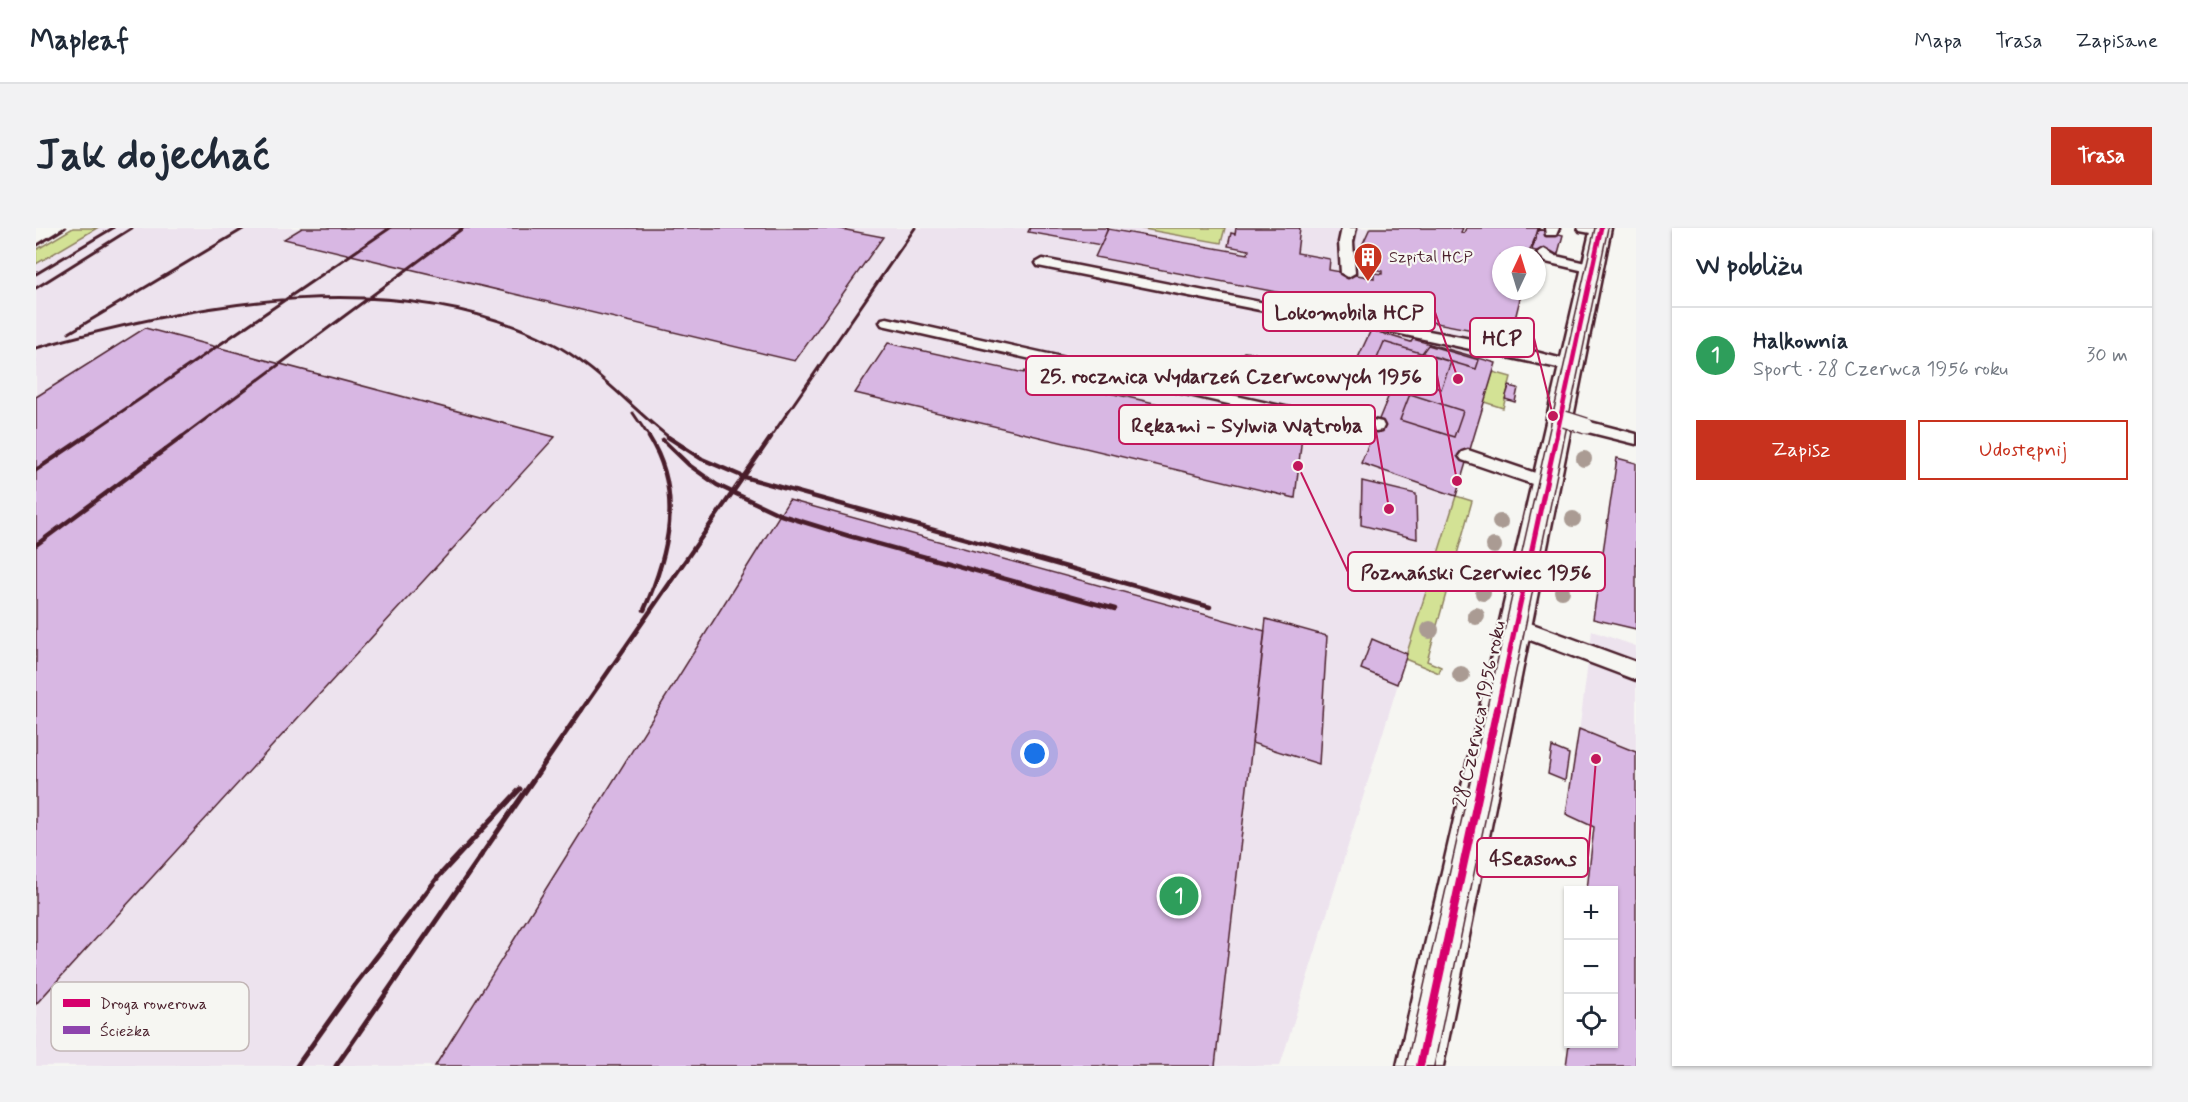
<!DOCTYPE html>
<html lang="pl">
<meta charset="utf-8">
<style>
body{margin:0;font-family:Mynerve,sans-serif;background:#f2f2f3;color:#1f2937}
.controls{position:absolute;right:18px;bottom:18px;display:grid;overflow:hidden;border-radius:0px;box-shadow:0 2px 4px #0004}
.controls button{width:54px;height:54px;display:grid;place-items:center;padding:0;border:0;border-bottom:2px solid #e0e1e3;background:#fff;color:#1f2937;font:30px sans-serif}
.compass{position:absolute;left:1456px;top:18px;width:54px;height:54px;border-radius:50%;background:#fff;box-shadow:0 2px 4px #0004;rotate:4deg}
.you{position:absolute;left:999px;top:526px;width:21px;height:21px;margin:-15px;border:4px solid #fff;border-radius:50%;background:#1a73e8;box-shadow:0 0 0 9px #1a73e833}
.badge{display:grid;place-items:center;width:39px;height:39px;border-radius:50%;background:#c8321e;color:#fff;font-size:20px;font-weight:700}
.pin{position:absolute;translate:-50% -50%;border:3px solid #fff;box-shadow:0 2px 6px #0006}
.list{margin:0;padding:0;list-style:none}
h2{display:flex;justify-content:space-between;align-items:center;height:78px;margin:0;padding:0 24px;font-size:26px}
h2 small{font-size:20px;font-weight:400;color:#747a83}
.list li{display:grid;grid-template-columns:39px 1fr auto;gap:18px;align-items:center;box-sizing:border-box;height:96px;padding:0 24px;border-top:2px solid #e0e1e3}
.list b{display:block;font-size:22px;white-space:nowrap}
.list p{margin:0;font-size:20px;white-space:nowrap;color:#747a83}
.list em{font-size:20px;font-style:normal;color:#747a83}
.actions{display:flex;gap:12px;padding:18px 24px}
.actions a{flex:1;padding:14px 0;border:2px solid #c8321e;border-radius:0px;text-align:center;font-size:21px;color:#c8321e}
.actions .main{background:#c8321e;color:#fff}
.icon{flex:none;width:33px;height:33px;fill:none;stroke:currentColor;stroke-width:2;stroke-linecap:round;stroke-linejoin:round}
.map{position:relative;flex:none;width:1600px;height:838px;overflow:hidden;border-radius:0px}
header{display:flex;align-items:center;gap:36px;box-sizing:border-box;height:84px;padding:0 30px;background:#fff;border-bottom:2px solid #e0e1e3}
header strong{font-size:28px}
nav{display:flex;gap:33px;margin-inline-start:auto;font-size:21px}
.intro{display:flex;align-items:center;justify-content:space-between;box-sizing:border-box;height:144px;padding:0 36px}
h1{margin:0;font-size:42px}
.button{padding:15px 27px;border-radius:0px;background:#c8321e;color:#fff;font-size:21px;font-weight:700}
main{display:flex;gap:36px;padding:0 36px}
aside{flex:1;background:#fff;border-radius:0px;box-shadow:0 2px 4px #0004}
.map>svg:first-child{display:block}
</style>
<header>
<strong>Mapleaf</strong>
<nav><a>Mapa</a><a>Trasa</a><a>Zapisane</a></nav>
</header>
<div class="intro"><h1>Jak dojechać</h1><a class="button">Trasa</a></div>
<main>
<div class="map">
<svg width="1600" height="838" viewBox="0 0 1600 838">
<rect width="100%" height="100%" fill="#f6f6f2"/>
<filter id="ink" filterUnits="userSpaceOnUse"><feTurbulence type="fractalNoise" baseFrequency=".0167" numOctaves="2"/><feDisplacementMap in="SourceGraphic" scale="12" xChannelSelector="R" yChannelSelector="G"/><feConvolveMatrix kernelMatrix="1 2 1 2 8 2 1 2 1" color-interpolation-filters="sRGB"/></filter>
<g filter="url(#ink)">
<path fill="#ede3ee" d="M61 0H1503L1492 27H1465V63H1486L1478 95 1481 97 1478 110 1443 125V132L1392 233 1384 256 1420 268 1244 838H0V36Z
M1556 403 1600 418V527L1543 505Z"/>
<path fill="#d3e295" stroke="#8e8060" stroke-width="1.5" d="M37 0H61L0 36V22Z
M1102 0H1189L1185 15Z
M1457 144 1475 149 1467 180 1448 174Z
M1420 268 1436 273 1391 433 1405 439 1403 445 1369 431Z"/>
<path fill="#d8b7e3" stroke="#4a1f2b" stroke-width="1.5" d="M266 0H800L847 9 759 133 248 11Z
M994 0H1072L1065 17 992 4Z
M1200 0H1264L1261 25 1294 31 1293 42 1338 50V45L1346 46V43L1338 41V37L1334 35 1323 32V24L1334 0H1427L1425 4 1428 5 1430 0H1503L1492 27H1465V63H1486L1478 95 1481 97 1478 110 1059 29 1072 1 1212 26 1213 22 1192 18 1195 5 1199 6Z
M1502 1 1527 7 1521 29 1496 22Z
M109 100 519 209 0 776V169Z
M1335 102 1375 114 1377 111 1460 135 1420 268 1325 235 1355 162 1313 149Z
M1348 114 1415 134 1405 161 1337 140Z
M852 115 988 145 989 143 1016 149 1015 152 1266 208 1259 270 819 165Z
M1392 117 1443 132 1440 141 1386 125Z
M1208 124 1219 125 1224 132 1217 134 1207 131 1204 127Z
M1473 158 1482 160 1479 174 1469 171Z
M1374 166 1427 183 1418 209 1364 192Z
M1581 230 1600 235V401L1557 391Z
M1326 253 1380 266 1381 311 1325 297Z
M753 272 1229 403 1179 838H399Z
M1230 391 1291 408 1283 536 1216 515Z
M1336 411 1371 426 1361 456 1325 441Z
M1543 501 1600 524V838H1530L1533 816H1578V662H1551L1558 599 1530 586Z
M1516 519 1533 526 1529 553 1512 546Z"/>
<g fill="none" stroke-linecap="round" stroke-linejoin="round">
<g stroke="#4a1f2b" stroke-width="5">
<path id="service" d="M1306 0H1320L1317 14 1319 45 1312 49 1305 45 1303 14Z
M1509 0H1523L1520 7H1510Z
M1542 0H1569L1572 3 1565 7 1544 3Z
M1508 21 1520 28 1562 38 1564 41 1557 45 1510 34 1501 25Z
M1007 31 1279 85 1346 94 1492 122 1542 135 1544 138 1536 143 1346 102 1279 93 1002 38 1000 35Z
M851 90 1272 184 1318 188 1346 194 1348 198 1346 202 1340 203 1318 198 1272 194 846 97 844 94 846 91Z
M1550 193 1600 206V216L1544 202 1542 198 1544 194Z
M1432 222 1517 251 1520 255 1517 259 1511 261 1426 232 1423 228 1426 224Z
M1480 390 1600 434V452L1473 404 1470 398 1473 392Z"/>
</g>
<g stroke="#4a1f2b" stroke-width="5">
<path id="tertiary" d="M1555 0H1575L1407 838H1361Z"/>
</g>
<use href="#service" fill="#f6f6f2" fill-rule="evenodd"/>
<use href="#tertiary" fill="#f6f6f2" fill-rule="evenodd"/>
<path stroke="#4a1f2b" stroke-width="1.5" d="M1370 838 1559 0
M1398 838 1572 0"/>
<path stroke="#4a1f2b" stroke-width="3" d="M0 18 29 0
M0 46 77 0
M0 60 96 0
M33 105 207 1
M0 120C160 75 359 36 514 114 559 137 594 179 634 210
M597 185 614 210
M47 210 354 0
M144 210 427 0
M734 210 879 0"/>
<path stroke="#4a1f2b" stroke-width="4.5" d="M632 209 666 231 708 249 1174 379
M627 212 653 237 681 257 745 287 813 308 1079 381
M0 242 49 209
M0 317 146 209
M608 382C633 326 648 264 613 209
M545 483 735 209"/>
<path stroke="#4a1f2b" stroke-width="5" d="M261 838 318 758 403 648 484 561
M300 838 546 481"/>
<g stroke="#4a1f2b" stroke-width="18" stroke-linecap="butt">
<path id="service-bridge" d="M1528 191 1550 198"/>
</g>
<use href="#service-bridge" stroke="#f6f6f2" stroke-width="15"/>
<g stroke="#f6f6f2" stroke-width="8">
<path id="cycleway-far2" d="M1520 210 1565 0"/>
</g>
<g stroke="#f6f6f2" stroke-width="9">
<path id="cycleway-far1" d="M1461 483 1520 209"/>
</g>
<g stroke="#f6f6f2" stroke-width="11">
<path id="cycleway" d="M1384 838 1461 481"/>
</g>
<use href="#cycleway-far2" stroke="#d6006c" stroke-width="4.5"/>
<use href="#cycleway-far1" stroke="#d6006c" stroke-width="5"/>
<use href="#cycleway" stroke="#d6006c" stroke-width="8"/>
</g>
<g fill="#aa9b93">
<circle cx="1548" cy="231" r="8"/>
<circle cx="1537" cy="291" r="8"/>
<circle cx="1464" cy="294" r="8"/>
<circle cx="1458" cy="318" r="8"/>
<circle cx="1526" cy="363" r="8"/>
<circle cx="1447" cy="365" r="8"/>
<circle cx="1440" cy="388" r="9"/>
<circle cx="1394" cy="402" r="9"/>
<circle cx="1425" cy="447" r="9"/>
</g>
</g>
<defs>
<g id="building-pin" transform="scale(1.5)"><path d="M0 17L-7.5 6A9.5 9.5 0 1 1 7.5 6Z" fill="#c8321e" stroke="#f6f6f2"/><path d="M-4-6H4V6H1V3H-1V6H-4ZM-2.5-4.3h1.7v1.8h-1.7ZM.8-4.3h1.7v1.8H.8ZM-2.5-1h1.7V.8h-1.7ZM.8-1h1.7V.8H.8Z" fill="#fff"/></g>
</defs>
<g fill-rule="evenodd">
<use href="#building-pin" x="1332" y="29"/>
</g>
<g text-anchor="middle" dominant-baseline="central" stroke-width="4.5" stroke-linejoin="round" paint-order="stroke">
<g font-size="16" fill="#4a1f2b" stroke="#f6f6f2" text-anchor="start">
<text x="1353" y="29">Szpital HCP</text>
</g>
<g font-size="20" fill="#4a1f2b" stroke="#f6f6f2">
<text transform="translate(1444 486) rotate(-78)">28 Czerwca 1956 roku</text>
</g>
</g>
<rect x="15" y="754" width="198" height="69" rx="9" fill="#f6f6f2" stroke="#c2b6b6" stroke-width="1.5"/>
<rect x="27" y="771" width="27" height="8" fill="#d6006c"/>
<rect x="27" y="798" width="27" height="8" fill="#8e44ad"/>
<g font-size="16" fill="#4a1f2b">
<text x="64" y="781">Droga rowerowa</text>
<text x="64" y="808">Ścieżka</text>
</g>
<path fill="none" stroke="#c2185b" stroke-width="2" d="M1422 151L1399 84M1517 188L1498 110M1421 253L1401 147M1353 281L1339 197M1262 238L1312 344M1560 531L1552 630"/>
<g fill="#c2185b" stroke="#f6f6f2" stroke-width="2">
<circle cx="1422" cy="151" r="6"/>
<circle cx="1517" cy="188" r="6"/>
<circle cx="1421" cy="253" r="6"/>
<circle cx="1353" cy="281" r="6"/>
<circle cx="1262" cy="238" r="6"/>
<circle cx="1560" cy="531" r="6"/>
</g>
<g fill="#f6f6f2" stroke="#c2185b" stroke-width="2">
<rect x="1227" y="64" width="172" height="39" rx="6"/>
<rect x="1434" y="90" width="64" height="39" rx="6"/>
<rect x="990" y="128" width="411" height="39" rx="6"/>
<rect x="1083" y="177" width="256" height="39" rx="6"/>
<rect x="1312" y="324" width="257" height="39" rx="6"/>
<rect x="1441" y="610" width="111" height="39" rx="6"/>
</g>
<g font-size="21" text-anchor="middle" font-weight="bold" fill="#4a1f2b">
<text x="1313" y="91">Lokomobila HCP</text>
<text x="1466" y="117">HCP</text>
<text x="1195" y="155">25. rocznica Wydarzeń Czerwcowych 1956</text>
<text x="1211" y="204">Rękami - Sylwia Wątroba</text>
<text x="1440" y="351">Poznański Czerwiec 1956</text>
<text x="1497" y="637">4Seasons</text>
</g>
</svg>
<div class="controls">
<button>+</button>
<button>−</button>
<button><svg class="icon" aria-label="locate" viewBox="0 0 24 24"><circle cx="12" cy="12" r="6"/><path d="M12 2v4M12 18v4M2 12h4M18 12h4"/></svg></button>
</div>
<svg class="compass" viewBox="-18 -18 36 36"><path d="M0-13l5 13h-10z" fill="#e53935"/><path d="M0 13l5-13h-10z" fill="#747a83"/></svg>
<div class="you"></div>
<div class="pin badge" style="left:1143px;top:668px;background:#2e9e5b">1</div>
</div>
<aside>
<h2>W pobliżu<small></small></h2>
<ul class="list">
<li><span class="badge" style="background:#2e9e5b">1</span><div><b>Halkownia</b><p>Sport · 28 Czerwca 1956 roku</p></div><em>30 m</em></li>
</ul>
<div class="actions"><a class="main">Zapisz</a><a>Udostępnij</a></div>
</aside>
</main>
